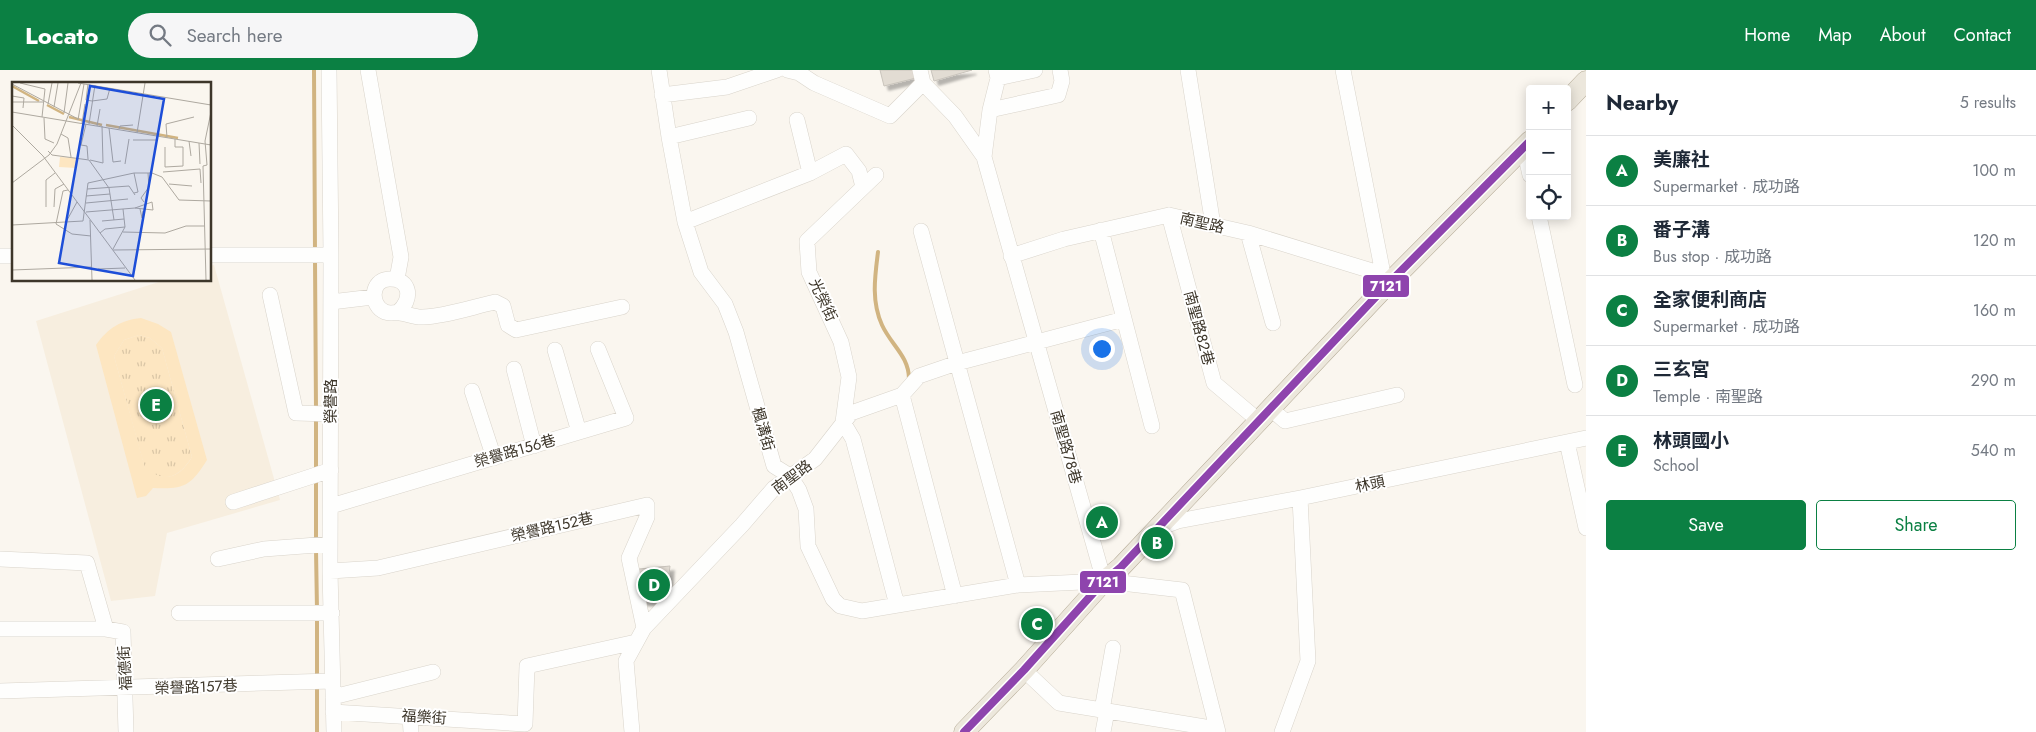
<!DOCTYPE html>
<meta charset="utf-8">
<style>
body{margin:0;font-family:Jost,"Noto Sans TC",sans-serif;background:#f6f6f7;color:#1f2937}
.controls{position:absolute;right:15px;top:15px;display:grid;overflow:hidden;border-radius:5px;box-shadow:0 2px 12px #0003}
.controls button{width:45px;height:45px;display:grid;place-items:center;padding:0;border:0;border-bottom:1px solid #e0e1e3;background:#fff;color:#1f2937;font:25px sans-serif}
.you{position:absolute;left:1101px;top:278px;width:18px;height:18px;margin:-12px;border:4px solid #fff;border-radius:50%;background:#1a73e8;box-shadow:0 0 0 8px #1a73e833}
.badge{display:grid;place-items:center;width:32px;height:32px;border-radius:50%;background:#0b8043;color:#fff;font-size:16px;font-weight:700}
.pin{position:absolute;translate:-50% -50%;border:2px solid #fff;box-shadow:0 1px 5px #0006}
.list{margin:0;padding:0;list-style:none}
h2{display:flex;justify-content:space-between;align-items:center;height:65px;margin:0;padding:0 20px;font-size:21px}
h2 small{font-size:16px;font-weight:400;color:#747a83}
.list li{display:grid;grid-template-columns:32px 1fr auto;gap:15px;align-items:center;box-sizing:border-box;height:70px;padding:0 20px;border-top:1px solid #e0e1e3}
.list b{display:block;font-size:19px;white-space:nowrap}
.list p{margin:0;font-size:16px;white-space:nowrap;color:#747a83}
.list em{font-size:16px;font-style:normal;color:#747a83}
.actions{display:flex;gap:10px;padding:15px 20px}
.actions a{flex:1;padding:11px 0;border:1px solid #0b8043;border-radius:5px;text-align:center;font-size:18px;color:#0b8043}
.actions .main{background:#0b8043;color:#fff}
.icon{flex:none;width:28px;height:28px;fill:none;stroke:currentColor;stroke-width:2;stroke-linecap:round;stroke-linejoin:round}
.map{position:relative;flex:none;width:1586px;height:662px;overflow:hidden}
header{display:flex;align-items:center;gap:30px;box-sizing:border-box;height:70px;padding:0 25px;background:#0b8043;color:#fff}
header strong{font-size:24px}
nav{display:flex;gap:28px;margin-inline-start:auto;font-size:18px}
.search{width:350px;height:45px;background:#f6f6f7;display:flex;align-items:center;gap:12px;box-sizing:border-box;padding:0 18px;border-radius:28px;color:#747a83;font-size:19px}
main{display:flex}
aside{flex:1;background:#fff}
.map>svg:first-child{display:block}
</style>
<header>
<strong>Locato</strong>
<div class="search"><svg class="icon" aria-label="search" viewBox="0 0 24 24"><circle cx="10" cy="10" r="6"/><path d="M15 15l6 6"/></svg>Search here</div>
<nav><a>Home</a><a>Map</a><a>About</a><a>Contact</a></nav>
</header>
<main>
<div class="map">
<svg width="1586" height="662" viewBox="0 0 1586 662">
<defs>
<pattern id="grass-tufts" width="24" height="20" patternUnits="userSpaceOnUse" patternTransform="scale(1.25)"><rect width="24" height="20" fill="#fde6c1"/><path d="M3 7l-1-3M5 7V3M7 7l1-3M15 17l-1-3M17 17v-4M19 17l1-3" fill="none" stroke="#dac6a6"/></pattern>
<filter id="shadow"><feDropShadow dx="4.5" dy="4.5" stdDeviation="1" flood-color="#0004"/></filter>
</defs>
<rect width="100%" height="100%" fill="#faf6ef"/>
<path fill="#f7eedf" d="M214 195 280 430 167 463 155 526 111 531 36 251 165 210H210V196Z"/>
<path fill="url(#grass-tufts)" d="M139 265 150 268 162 278 192 387C179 407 166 414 145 399L114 286 124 270Z"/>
<path fill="#fde6c1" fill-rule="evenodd" d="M141 248 158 254 171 262 207 390C190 417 184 419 153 418L146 426 137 428 96 275C108 258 121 250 141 248ZM139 265 150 268 162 278 192 387C180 407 166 414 145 398L114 286 124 270Z"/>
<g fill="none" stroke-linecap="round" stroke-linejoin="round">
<path stroke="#d1b481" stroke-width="4" d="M314 0 315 183
M878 182C875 206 871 231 882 255 891 275 909 286 909 309
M315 190 316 340
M316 347V400
M316 410V473
M316 480 317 540
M317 547V608
M317 615V662"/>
</g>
<path fill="#e2dcd3" stroke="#c9c4bc" filter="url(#shadow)" d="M880 0H914L916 8 884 16Z
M931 0H972L934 11Z
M670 496 666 532 640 531 639 499Z"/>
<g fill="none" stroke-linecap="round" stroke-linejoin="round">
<g stroke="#d9d4cb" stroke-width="16">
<path id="minor" d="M329 0 331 185 330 501 334 662
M368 0 401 187 397 209
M659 0 669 67 685 152 701 202 725 234 736 262 774 396 790 406 799 420 806 439 808 476 833 529 840 536 862 541 1018 515 1104 511 1182 520 1218 662
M787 0 799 3 814 13 890 46 923 13
M920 0 923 13 955 46 984 87 1104 511
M1188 0 1213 155
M1343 0 1385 214
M998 8 1035 0
M662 25 727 17 777 0
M990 40 1058 25 1062 11 1060 0
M797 50 810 103
M669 67 749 48
M1524 78 1530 105
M984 87 990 40 998 8 996 0
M876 105 807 171 809 202 841 272 849 307 843 352 853 369 897 535
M1169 145 1214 313 1259 351
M1539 146 1575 315
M685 152 810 103 846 84 859 101 863 117
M1101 160 1152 356
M921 161 1018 515
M1248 163 1273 253
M210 185H331
M0 186H14
M1011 186 1064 169 1169 145 1248 163 1372 201 1386 216
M270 225 296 343 330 344
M331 232 373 227
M398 242C413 230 411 208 389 209 370 210 370 236 385 242 390 244 395 242 400 243 408 244 416 248 423 247 447 246 472 237 495 232L503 236 508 255 516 260 622 237
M555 280 579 362
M514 299 534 376
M472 321 494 388
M902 325 955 526
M1271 339 1285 351 1397 325
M1567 372 1586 458
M233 432 331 400
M331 436 626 348 598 279
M1159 458 1178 451 1300 428 1586 368
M0 489 87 493 106 559 123 562 126 662
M218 489 264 479 330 474
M330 501 378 498 647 435V447L629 488 644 558
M179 543H332
M0 559H106
M1024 600 1059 633 1217 659
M0 621 332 611
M333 627 433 602
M1102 640 1113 578
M333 642 525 654 527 596 636 572
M410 646 411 662
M632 662 626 591 644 558 742 455 774 418 815 389 851 343 902 325 919 306 957 293 1124 249
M1103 662 1107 641
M1282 662 1308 591 1300 428"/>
</g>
<g stroke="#b6ac98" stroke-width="21">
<path id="major" d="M1567 31 1586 11
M964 662 1024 600 1104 511 1121 497 1386 216 1530 71"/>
</g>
<use href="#minor" stroke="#fefefd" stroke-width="15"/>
<use href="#major" stroke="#ece7dc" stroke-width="20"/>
<g stroke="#fff" stroke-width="11">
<path id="bus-1" d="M964 662 1024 600 1104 511 1121 497 1386 216 1530 71"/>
</g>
<use href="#bus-1" stroke="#8e44ad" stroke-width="8"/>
</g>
<g text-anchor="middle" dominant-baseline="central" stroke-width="4" stroke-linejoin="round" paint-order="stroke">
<g font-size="15" fill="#3d362a" stroke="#fff">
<text transform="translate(1202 153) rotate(13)">南聖路</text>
<text transform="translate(823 230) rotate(65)">光榮街</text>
<text transform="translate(1199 258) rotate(75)">南聖路82巷</text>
<text transform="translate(331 331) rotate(-90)">榮譽路</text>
<text transform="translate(763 359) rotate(74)">楓溝街</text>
<text transform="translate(1066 377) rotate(74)">南聖路78巷</text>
<text transform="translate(515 381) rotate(-16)">榮譽路156巷</text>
<text transform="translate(792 407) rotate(-37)">南聖路</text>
<text transform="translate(1370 414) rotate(-12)">林頭</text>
<text transform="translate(552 457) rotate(-13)">榮譽路152巷</text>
<text transform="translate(125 598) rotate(-93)">福德街</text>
<text transform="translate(196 617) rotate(-2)">榮譽路157巷</text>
<text transform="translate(424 647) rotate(4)">福樂街</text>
</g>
</g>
<g transform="translate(12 12)">
<rect width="199" height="199" fill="#faf6ef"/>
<path d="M48 75 64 76V86L47 85Z" fill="#fde6c1"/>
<path fill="none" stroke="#d1b481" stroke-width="2.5" d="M0 4 27 19M35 23 52 32M57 35 90 43M94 43 166 56"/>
<path fill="none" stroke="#aea9a0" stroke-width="1" d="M8 1 33 7 30 35M66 1 199 23M0 2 66 37M76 2 74 18 80 19 95 17 98 6M0 14 12 16 11 26M0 20H31M36 22 40 1M42 25 46 1M0 30 199 63M52 31 56 1M32 36 33 57 42 61M66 38 72 2M70 41 73 22M74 42 69 63 75 64 76 77M77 42 83 3M0 43 31 74M85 44 88 27M97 46 101 80 109 79M107 47 108 44 121 43M125 51 133 1M49 52 56 56 59 75M155 56 154 42 182 35M121 58H146M177 59 179 74M187 61 188 82M153 65V85L171 84V65H163V57M36 69 40 73 77 78 97 106 102 138M31 74 123 198M78 78 91 81 90 44M113 82 117 57M151 90 188 87 189 101M122 91 126 110 122 111M0 101 37 73 45 62 69 1M157 102 180 104M75 107 117 104 123 113M56 108 51 109 44 142 60 152 79 154M74 114 98 112M132 120 129 116 137 105 136 91M74 121 116 117M34 125V98L43 91M42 125 43 107 52 102M128 127 130 136 131 129M74 130 123 126 140 120 141 128 123 126M78 138 80 198M90 139 112 137M54 140 65 120M0 143 71 139 76 101 122 91H140L150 95 167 118 199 119M111 150 153 151 174 144H193M88 151 93 147 113 145M101 167 113 145 111 127M101 168 199 167M86 187 113 186M0 188 80 185M194 198 191 84 195 83 193 59 199 30"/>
<path fill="#1d4ed8" fill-opacity="0.15" stroke="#1d4ed8" stroke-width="2.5" d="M78 4 152 17 121 194 47 181Z"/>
<rect width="199" height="199" fill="none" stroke="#3d362a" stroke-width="2.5"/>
</g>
<g stroke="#fff" stroke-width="2">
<rect x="1362" y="204" width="48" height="24" rx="5" fill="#8e44ad"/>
<rect x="1079" y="500" width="48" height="24" rx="5" fill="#8e44ad"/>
</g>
<g font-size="14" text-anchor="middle" font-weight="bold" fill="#fff">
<text x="1386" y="221">7121</text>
<text x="1103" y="517">7121</text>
</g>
</svg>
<div class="controls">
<button>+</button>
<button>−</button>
<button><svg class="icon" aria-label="locate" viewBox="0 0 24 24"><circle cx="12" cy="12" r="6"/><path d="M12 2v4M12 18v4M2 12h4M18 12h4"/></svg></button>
</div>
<div class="you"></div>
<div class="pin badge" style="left:1102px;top:452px">A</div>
<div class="pin badge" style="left:1157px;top:473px">B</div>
<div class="pin badge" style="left:1037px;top:554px">C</div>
<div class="pin badge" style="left:654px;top:515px">D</div>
<div class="pin badge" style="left:156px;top:335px">E</div>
</div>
<aside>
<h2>Nearby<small>5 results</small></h2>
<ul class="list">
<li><span class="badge">A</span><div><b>美廉社</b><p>Supermarket · 成功路</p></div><em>100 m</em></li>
<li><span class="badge">B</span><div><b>番子溝</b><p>Bus stop · 成功路</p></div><em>120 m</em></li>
<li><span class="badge">C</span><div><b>全家便利商店</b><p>Supermarket · 成功路</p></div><em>160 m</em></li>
<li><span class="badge">D</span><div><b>三玄宮</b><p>Temple · 南聖路</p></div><em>290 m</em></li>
<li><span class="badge">E</span><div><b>林頭國小</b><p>School</p></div><em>540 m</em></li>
</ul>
<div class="actions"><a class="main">Save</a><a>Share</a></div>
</aside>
</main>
